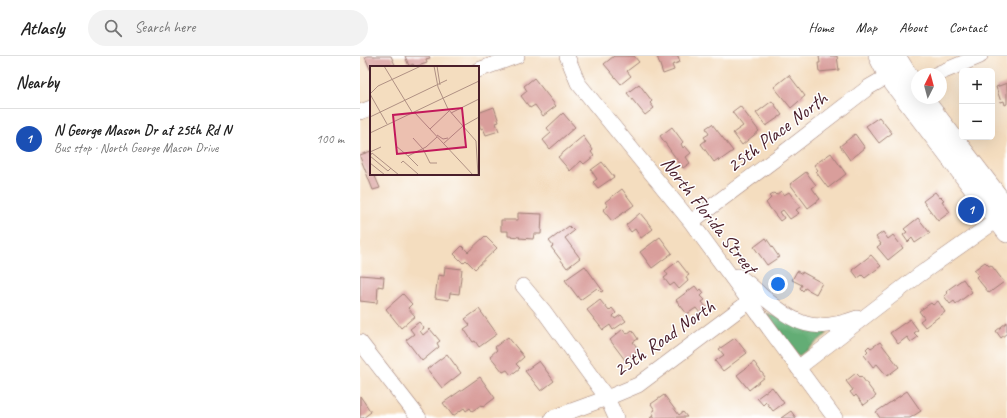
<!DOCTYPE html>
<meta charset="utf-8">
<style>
body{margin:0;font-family:Caveat,sans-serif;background:#f2f2f2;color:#222}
.controls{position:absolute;right:12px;top:12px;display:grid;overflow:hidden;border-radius:6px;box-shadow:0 4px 16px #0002}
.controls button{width:36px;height:36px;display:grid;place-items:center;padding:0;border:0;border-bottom:1px solid #e0e0e0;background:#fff;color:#222;font:20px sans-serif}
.compass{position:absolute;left:551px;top:12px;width:36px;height:36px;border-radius:50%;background:#fff;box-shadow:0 4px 16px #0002;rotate:6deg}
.you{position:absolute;left:418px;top:228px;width:14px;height:14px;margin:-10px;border:3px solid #fff;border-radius:50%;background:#1a73e8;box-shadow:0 0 0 6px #1a73e833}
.badge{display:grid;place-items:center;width:26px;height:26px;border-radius:50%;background:#b45309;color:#fff;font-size:13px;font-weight:700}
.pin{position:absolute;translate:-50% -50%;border:2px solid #fff;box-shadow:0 1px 4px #0006}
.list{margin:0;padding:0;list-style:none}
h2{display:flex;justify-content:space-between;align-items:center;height:52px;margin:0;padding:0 16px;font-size:17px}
h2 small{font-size:13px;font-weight:400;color:#767676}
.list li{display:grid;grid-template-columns:26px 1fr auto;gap:12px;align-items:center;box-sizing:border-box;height:60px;padding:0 16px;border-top:1px solid #e0e0e0}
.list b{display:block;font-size:15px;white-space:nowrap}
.list p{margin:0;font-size:13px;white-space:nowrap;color:#767676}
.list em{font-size:13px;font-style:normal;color:#767676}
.icon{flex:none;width:22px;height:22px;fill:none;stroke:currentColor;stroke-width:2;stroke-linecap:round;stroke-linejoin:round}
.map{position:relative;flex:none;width:647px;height:362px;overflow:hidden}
header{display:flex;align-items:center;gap:24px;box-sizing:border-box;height:56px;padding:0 20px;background:#fff;border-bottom:1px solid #e0e0e0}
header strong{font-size:19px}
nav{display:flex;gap:22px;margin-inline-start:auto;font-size:14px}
.search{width:280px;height:36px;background:#f2f2f2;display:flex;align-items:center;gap:10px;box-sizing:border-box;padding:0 14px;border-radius:22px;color:#767676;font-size:15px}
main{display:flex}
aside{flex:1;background:#fff}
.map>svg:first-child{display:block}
</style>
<header>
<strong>Atlasly</strong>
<div class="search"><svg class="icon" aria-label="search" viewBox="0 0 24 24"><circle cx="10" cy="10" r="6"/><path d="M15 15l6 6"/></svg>Search here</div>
<nav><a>Home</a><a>Map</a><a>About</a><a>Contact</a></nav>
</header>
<main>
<aside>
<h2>Nearby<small></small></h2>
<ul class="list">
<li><span class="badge" style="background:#1a4fb4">1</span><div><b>N George Mason Dr at 25th Rd N</b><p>Bus stop · North George Mason Drive</p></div><em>100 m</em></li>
</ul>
</aside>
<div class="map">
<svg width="647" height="362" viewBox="0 0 647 362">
<rect width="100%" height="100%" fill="#fff"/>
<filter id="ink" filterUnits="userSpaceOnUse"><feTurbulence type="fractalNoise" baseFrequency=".025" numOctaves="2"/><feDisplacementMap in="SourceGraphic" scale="8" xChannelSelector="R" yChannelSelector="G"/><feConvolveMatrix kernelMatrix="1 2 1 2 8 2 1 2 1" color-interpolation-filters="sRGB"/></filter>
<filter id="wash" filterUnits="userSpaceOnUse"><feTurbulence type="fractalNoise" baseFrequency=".012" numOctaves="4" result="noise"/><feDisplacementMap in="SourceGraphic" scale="16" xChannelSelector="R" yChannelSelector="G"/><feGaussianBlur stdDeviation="0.9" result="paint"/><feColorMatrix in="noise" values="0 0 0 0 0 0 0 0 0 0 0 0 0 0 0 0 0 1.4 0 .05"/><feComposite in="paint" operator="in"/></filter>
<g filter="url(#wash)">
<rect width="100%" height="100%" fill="#f4ddbf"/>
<path fill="#63ad75" stroke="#566650" d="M406 257 422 263 466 276 467 278 439 300Z"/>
<g id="blocks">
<path fill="#d99e9b" d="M7 0H31L36 11H11V15L5 1Z
M45 0H69L70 2 66 3 67 7 55 11 53 8 49 10Z
M254 0H274L279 6 267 15 271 20 261 28 244 8Z
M297 0H318L320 6 312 9 314 14 303 18Z
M459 0H477L479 14 459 16 458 7H460Z
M429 19 445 40 431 52 414 31Z
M174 22 196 50 183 60 175 49 170 52 161 40 167 35 164 30Z
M647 27V48L645 49 644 45 641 46 636 31Z
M279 28 292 45 290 47 294 52 285 59 267 37Z
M412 45 422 59 406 70 396 57Z
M380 50 399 75 382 89 373 77 383 70 372 56Z
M134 51 139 66 136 67 139 75 126 79 123 72 121 73 118 65V57Z
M203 57 215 71 190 93 183 84 191 77 187 72Z
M519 61 532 77 519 87 506 70Z
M352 68 373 95 359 105 358 103 354 106 341 88 346 84 344 81 349 78 346 72Z
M312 71 323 86 321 88 323 92 325 90 331 97 326 101 330 107 323 112 300 80Z
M495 78 505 92 490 104 480 90Z
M223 80 233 94 231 96 234 100 224 108 221 105 210 115 198 101Z
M11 95V118H14L20 132 13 134 0 101V99Z
M471 97 486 118 468 132 456 116 458 114 454 109Z
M242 106 254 121 238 132 233 126 237 123 231 114Z
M446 116 456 129 452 132 460 143 448 152 430 128Z
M262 133 274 149 252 165 243 154 248 150 245 146Z
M421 135 424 139 429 136 440 151 436 154 439 157 430 163 423 154 420 156 424 162 420 165 406 147 411 142 409 140 414 137 416 139Z
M575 136 580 142 581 141 584 144 582 145 590 156 578 165 563 145Z
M158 157 182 158 181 178H174L173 183 159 182 160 181 148 180V175H141V164H158Z
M280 157 293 173 281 182 275 173 271 176 266 169Z
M558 162 570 177 555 187 552 182 548 186 543 179 547 176 544 173Z
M209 170 214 175 205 182 220 202 207 212 191 191 193 190 189 185Z
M523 176 528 183 533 179 543 192 528 204 517 191 521 188 516 181Z
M125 180 137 192 115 213 106 204 103 207 94 198 102 190 108 196Z
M300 181 312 197 292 212 280 196Z
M406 182 419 201 407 209 394 191Z
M511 199 521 210 505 222 502 219 498 222 492 214Z
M318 205 329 219 326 221 328 225 319 233 314 227 310 230 304 222 308 219 305 215Z
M625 206 629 210 631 209 644 226 629 237 616 221 618 219 614 214Z
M225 210 243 235 241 236 237 232 220 244 205 224Z
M85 211 102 213 99 238 90 237 89 244 75 242 78 219 84 220Z
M437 215 442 218V216L462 227 456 238 445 232 443 235 440 232 442 229 432 224Z
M0 219 24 221 23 231 18 230 17 247 0 245Z
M603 223 612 236 596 248 594 245 590 248 584 240 588 237 586 235Z
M335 230 339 235 341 233 344 237 341 240 345 244 342 246 347 252 340 257 336 252 327 258 316 244Z
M43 238 52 248 48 252 55 260 41 272 26 253Z
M240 244 249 255 252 252 256 257 253 260 255 263 261 259 266 265 253 274 250 269 243 274 227 254Z
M578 245 585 256 565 271 560 265 564 262 559 255 571 247 573 249Z
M119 253 137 278 119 291 115 285 113 286 104 273 110 269 105 263Z
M550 263 558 274 554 277 558 281 551 286 547 281 538 288 530 277Z
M59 266 64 272 60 275 63 279 70 273 80 285 77 287 79 291 62 305 46 284 54 278 50 273Z
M647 266V277L641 282 636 275Z
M263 273 267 278 272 274 278 283 273 286 279 294 265 304 250 284Z
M148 281 164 301 156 308 160 312 151 319 147 314 143 316 130 300 137 294 135 291Z
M375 282 387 297 363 315 355 305 364 299 359 293Z
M520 286 539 311 527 320 517 308 513 311 504 299 508 295 506 293 509 290 511 292Z
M87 298 101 317 82 332 67 313Z
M179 305 194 325 181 335 165 315Z
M394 306 405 321 389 334 377 319Z
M496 317 500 321 501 320 516 340 504 349 496 339 494 341 490 336 493 334 486 325Z
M120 321 135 342 123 351 121 349 112 355 110 352 106 355 104 352 93 360 83 347Z
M412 331 424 347 413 355 406 346 403 349 397 342Z
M547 335 561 355 550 362H520L516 356Z
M304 339 319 359 323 356 327 361 290 362 294 359 292 356 295 354 291 348Z
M0 340 11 356 3 362H0Z
M431 355 436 362H421Z"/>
</g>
</g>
<g filter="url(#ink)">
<use href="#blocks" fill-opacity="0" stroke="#9f7e75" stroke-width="1"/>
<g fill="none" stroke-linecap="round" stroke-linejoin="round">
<g stroke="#9f7e75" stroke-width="16">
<path id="minor" d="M207 0 218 27 331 166 475 362
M118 14 157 0
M577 18 620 0
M0 56 11 52
M331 166 422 98 509 31 528 20
M378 220C387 225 395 233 402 240 437 269 453 278 497 262
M163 230 183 254 247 342 256 362
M0 286 59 362
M438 312 559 219 637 164 647 160
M192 362 247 342 278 329 390 245"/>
</g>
<g stroke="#9f7e75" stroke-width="20">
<path id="tertiary" d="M518 0 528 20 647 177
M536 0 557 34
M563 42 647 152"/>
</g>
<use href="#minor" stroke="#fff" stroke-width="15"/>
<use href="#tertiary" stroke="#fff" stroke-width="19"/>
</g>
</g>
<g text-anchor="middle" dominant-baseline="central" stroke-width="3" stroke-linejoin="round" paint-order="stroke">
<g font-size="20" fill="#4a1f2b" stroke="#fff">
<text transform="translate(417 76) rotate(-37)">25th Place North</text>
<text transform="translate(349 159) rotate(52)">North Florida Street</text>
<text transform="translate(304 282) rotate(-35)">25th Road North</text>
</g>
</g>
<g transform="translate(10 10)">
<rect width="109" height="109" fill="#f4ddbf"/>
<path fill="none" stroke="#b09184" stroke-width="1" d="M14 0 42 46M64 0 68 21 78 43 106 75 108 109M67 0 70 19M0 28 8 20 51 0M0 28 17 58M44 46 103 109M81 47 109 33M0 51 77 14M60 63 79 45M0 67 109 15M67 69 73 73 78 72M43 72 53 83 60 97H67M73 78 93 60 109 51M26 80 38 90 56 81 67 71M0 86 11 81M0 90 2 87 29 109M0 90 18 105 21 102M38 90 48 100M0 97 15 109M31 97 33 95 48 108"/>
<path fill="#c2185b" fill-opacity="0.15" stroke="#c2185b" stroke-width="2" d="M92 42 96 81 27 88 23 49Z"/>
<rect width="109" height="109" fill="none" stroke="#4a1f2b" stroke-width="2"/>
</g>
</svg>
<div class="controls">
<button>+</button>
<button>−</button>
</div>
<svg class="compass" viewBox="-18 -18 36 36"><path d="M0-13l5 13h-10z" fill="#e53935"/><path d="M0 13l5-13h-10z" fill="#767676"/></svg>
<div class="you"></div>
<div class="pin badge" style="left:611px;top:154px;background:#1a4fb4">1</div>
</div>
</main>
